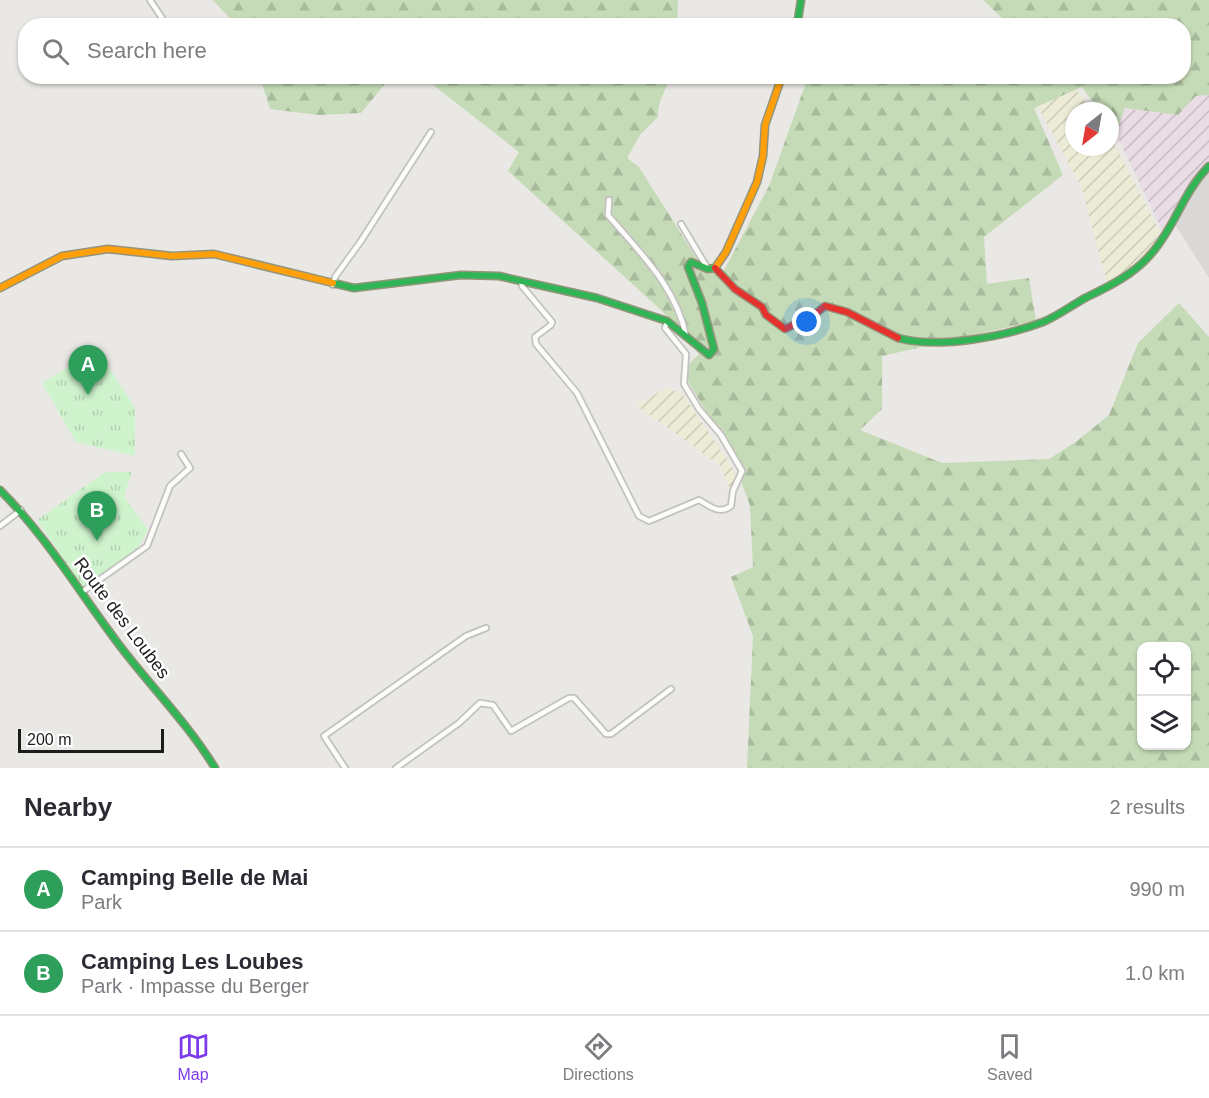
<!DOCTYPE html>
<meta charset="utf-8">
<style>
body{margin:0;font-family:Arial,sans-serif;background:#f7f7f7;color:#2b2b33}
.controls{position:absolute;right:18px;bottom:18px;display:grid;overflow:hidden;border-radius:12px;box-shadow:0 2px 4px #0004}
.controls button{width:54px;height:54px;display:grid;place-items:center;padding:0;border:0;border-bottom:2px solid #e1e1e2;background:#fff;color:#2b2b33;font:30px sans-serif}
.compass{position:absolute;left:1065px;top:102px;width:54px;height:54px;border-radius:50%;background:#fff;box-shadow:0 2px 4px #0004;rotate:211deg}
.scale{position:absolute;left:18px;bottom:15px;width:146px;box-sizing:border-box;padding-left:6px;border:3px solid #1c1c1c;border-top:0;font-size:16px;line-height:21px;white-space:nowrap;color:#1c1c1c;-webkit-text-stroke:4px #fff;paint-order:stroke}
.you{position:absolute;left:807px;top:322px;width:21px;height:21px;margin:-15px;border:4px solid #fff;border-radius:50%;background:#1a73e8;box-shadow:0 0 0 9px #1a73e833}
.badge{display:grid;place-items:center;width:39px;height:39px;border-radius:50%;background:#7c3aed;color:#fff;font-size:20px;font-weight:700}
.pin{position:absolute;translate:-50% -50px;filter:drop-shadow(0 2px 3px #0008)}
.pin::after{content:'';position:absolute;top:32px;width:21px;height:18px;background:inherit;clip-path:polygon(0 0,100% 0,50% 100%)}
.list{margin:0;padding:0;list-style:none}
h2{display:flex;justify-content:space-between;align-items:center;height:78px;margin:0;padding:0 24px;font-size:26px}
h2 small{font-size:20px;font-weight:400;color:#7c7c81}
.list li{display:grid;grid-template-columns:39px 1fr auto;gap:18px;align-items:center;box-sizing:border-box;height:84px;padding:0 24px;border-top:2px solid #e1e1e2}
.list b{display:block;font-size:22px;white-space:nowrap}
.list p{margin:0;font-size:20px;white-space:nowrap;color:#7c7c81}
.list em{font-size:20px;font-style:normal;color:#7c7c81}
.icon{flex:none;width:33px;height:33px;fill:none;stroke:currentColor;stroke-width:2;stroke-linecap:round;stroke-linejoin:round}
.map{position:relative;flex:none;width:1209px;height:768px;overflow:hidden}
.search{position:absolute;background:#fff;box-shadow:0 2px 4px #0004;left:18px;right:18px;top:18px;height:66px;display:flex;align-items:center;gap:15px;box-sizing:border-box;padding:0 21px;border-radius:24px;color:#7c7c81;font-size:22px}
.sheet{height:246px;background:#fff}
nav{display:flex;justify-content:space-around;align-items:center;box-sizing:border-box;height:84px;border-top:2px solid #e1e1e2;background:#fff;font-size:16px;color:#7c7c81}
nav a{display:grid;justify-items:center;gap:3px}
nav .on{color:#7c3aed}
.map>svg:first-child{display:block}
</style>
<div class="map">
<svg width="1209" height="768" viewBox="0 0 1209 768">
<defs>
<pattern id="industrial-furrows" width="10" height="10" patternUnits="userSpaceOnUse" patternTransform="scale(1.5)"><rect width="10" height="10" fill="#e9dce5"/><path d="M-1 1l2-2M0 10L10 0M9 11l2-2" fill="none" stroke="#c7bcc4"/></pattern>
<pattern id="farmland-furrows" width="10" height="10" patternUnits="userSpaceOnUse" patternTransform="scale(1.5)"><rect width="10" height="10" fill="#ececd6"/><path d="M-1 1l2-2M0 10L10 0M9 11l2-2" fill="none" stroke="#cacab7"/></pattern>
<pattern id="forest-firs" width="22" height="20" patternUnits="userSpaceOnUse" patternTransform="scale(1.5)"><rect width="22" height="20" fill="#c5dbb7"/><path d="M5 1l3.5 6h-7zM16 11l3.5 6h-7z" fill="#a9bb9d"/></pattern>
<pattern id="park-tufts" width="24" height="20" patternUnits="userSpaceOnUse" patternTransform="scale(1.5)"><rect width="24" height="20" fill="#cff4cd"/><path d="M3 7l-1-3M5 7V3M7 7l1-3M15 17l-1-3M17 17v-4M19 17l1-3" fill="none" stroke="#b1d1af"/></pattern>
</defs>
<rect width="100%" height="100%" fill="#eae8e4"/>
<path fill="#d9d8d6" d="M1209 164V278L1169 215 1192 176Z"/>
<path fill="url(#industrial-furrows)" d="M1209 95V164L1192 176 1162 230 1116 134 1125 108 1178 115 1196 96Z"/>
<path fill="url(#farmland-furrows)" d="M1075 89 1094 111H1074V147H1110V136L1160 232 1151 249 1129 269 1107 282 1081 186 1038 106Z
M668 387 684 396 733 468 736 481 730 489 720 465 636 405Z"/>
<path fill="url(#forest-firs)" fill-rule="evenodd" d="M213 0H678L677 25 237 26Z
M983 0H1209V95L1196 96 1178 115 1125 108 1116 134 1110 126V111H1099L1082 87 1034 108 1063 175 984 237 987 284 1029 278 1036 321 882 356V409L860 430 942 463 1049 459 1077 441 1109 415 1138 343 1179 303 1209 337V768H747L753 636 731 577 753 567 750 506 732 456 682 371 699 354 661 310 508 171 519 152 423 77H670C666 91 657 102 658 117L640 135 627 158 639 167 704 270 722 274 769 186 808 77 1184 76V26L998 25 1004 20ZM1142 646H1186V746H1142Z
M260 77H376L385 84 361 113 319 115 270 109Z"/>
<path fill="url(#park-tufts)" d="M97 350 135 407V456L76 442 42 383Z
M105 472H132L124 496 148 530 136 552 83 589 37 520Z"/>
<g fill="none" stroke-linecap="round" stroke-linejoin="round">
<g stroke="#c3c2c0" stroke-width="8">
<path id="street" d="M150 0 162 18 155 26
M609 200 608 215C639 252 676 286 686 336
M681 224 708 269
M521 281 522 286 552 322 551 325 535 337 536 344 577 393 639 516 649 521 699 500C710 506 719 515 731 506L733 491 742 471 721 435 699 409 684 384 686 354 665 328 667 321
M333 285 335 277 361 241 431 132
M0 526 21 510
M82 592 147 546 170 486 190 468 181 454
M345 768 324 736 466 636 486 628
M396 768 459 723 480 703 493 705 511 731 569 698H574L606 734H611L671 689"/>
</g>
<g stroke="#94947c" stroke-width="9">
<path id="fast" d="M797 26 801 0
M333 283 354 288 461 275 499 276 597 298 667 321 709 355 714 349 702 303 688 267 691 262 708 269 715 268
M898 338C939 349 1003 337 1043 322 1058 316 1072 305 1087 297 1110 286 1134 274 1151 254 1175 227 1183 192 1209 166
M0 490C46 536 78 590 117 642 149 685 187 722 215 768"/>
</g>
<g stroke="#94947c" stroke-width="9">
<path id="slow" d="M715 268 726 252 757 182 763 156 765 125 782 76
M0 288 62 256 108 249 172 256 214 254 333 283"/>
</g>
<g stroke="#94947c" stroke-width="9">
<path id="jam" d="M715 268 735 289 762 307 766 315 785 329 814 315 825 306 847 312 898 338"/>
</g>
<use href="#street" stroke="#fcfcfb" stroke-width="4.5"/>
<use href="#fast" stroke="#30b455" stroke-width="6"/>
<use href="#slow" stroke="#ff9f0a" stroke-width="6"/>
<use href="#jam" stroke="#e5322d" stroke-width="6"/>
</g>
<g text-anchor="middle" dominant-baseline="central" stroke-width="5" stroke-linejoin="round" paint-order="stroke">
<g font-size="18" fill="#1c1c1c" stroke="#fff">
<text transform="translate(122 618) rotate(53)">Route des Loubes</text>
</g>
</g>
</svg>
<div class="controls">
<button><svg class="icon" aria-label="locate" viewBox="0 0 24 24"><circle cx="12" cy="12" r="6"/><path d="M12 2v4M12 18v4M2 12h4M18 12h4"/></svg></button>
<button><svg class="icon" aria-label="layers" viewBox="0 0 24 24"><path d="M12 4l9 5-9 5-9-5zM3 14l9 5 9-5"/></svg></button>
</div>
<svg class="compass" viewBox="-18 -18 36 36"><path d="M0-13l5 13h-10z" fill="#e53935"/><path d="M0 13l5-13h-10z" fill="#7c7c81"/></svg>
<div class="scale">200 m</div>
<div class="you"></div>
<div class="pin badge" style="left:88px;top:395px;background:#2e9e5b">A</div>
<div class="pin badge" style="left:97px;top:541px;background:#2e9e5b">B</div>
<div class="search"><svg class="icon" aria-label="search" viewBox="0 0 24 24"><circle cx="10" cy="10" r="6"/><path d="M15 15l6 6"/></svg>Search here</div>
</div>
<section class="sheet">
<h2>Nearby<small>2 results</small></h2>
<ul class="list">
<li><span class="badge" style="background:#2e9e5b">A</span><div><b>Camping Belle de Mai</b><p>Park</p></div><em>990 m</em></li>
<li><span class="badge" style="background:#2e9e5b">B</span><div><b>Camping Les Loubes</b><p>Park · Impasse du Berger</p></div><em>1.0 km</em></li>
</ul>
</section>
<nav>
<a class="on"><svg class="icon" aria-label="map" viewBox="0 0 24 24"><path d="M3 6l6-2 6 2 6-2v14l-6 2-6-2-6 2zM9 4v14M15 6v14"/></svg>Map</a>
<a><svg class="icon" aria-label="directions" viewBox="0 0 24 24"><path d="M12 3l9 9-9 9-9-9zM9 14v-3h6M13 9l2 2-2 2"/></svg>Directions</a>
<a><svg class="icon" aria-label="saved" viewBox="0 0 24 24"><path d="M7 4h10v16l-5-4-5 4z"/></svg>Saved</a>
</nav>
